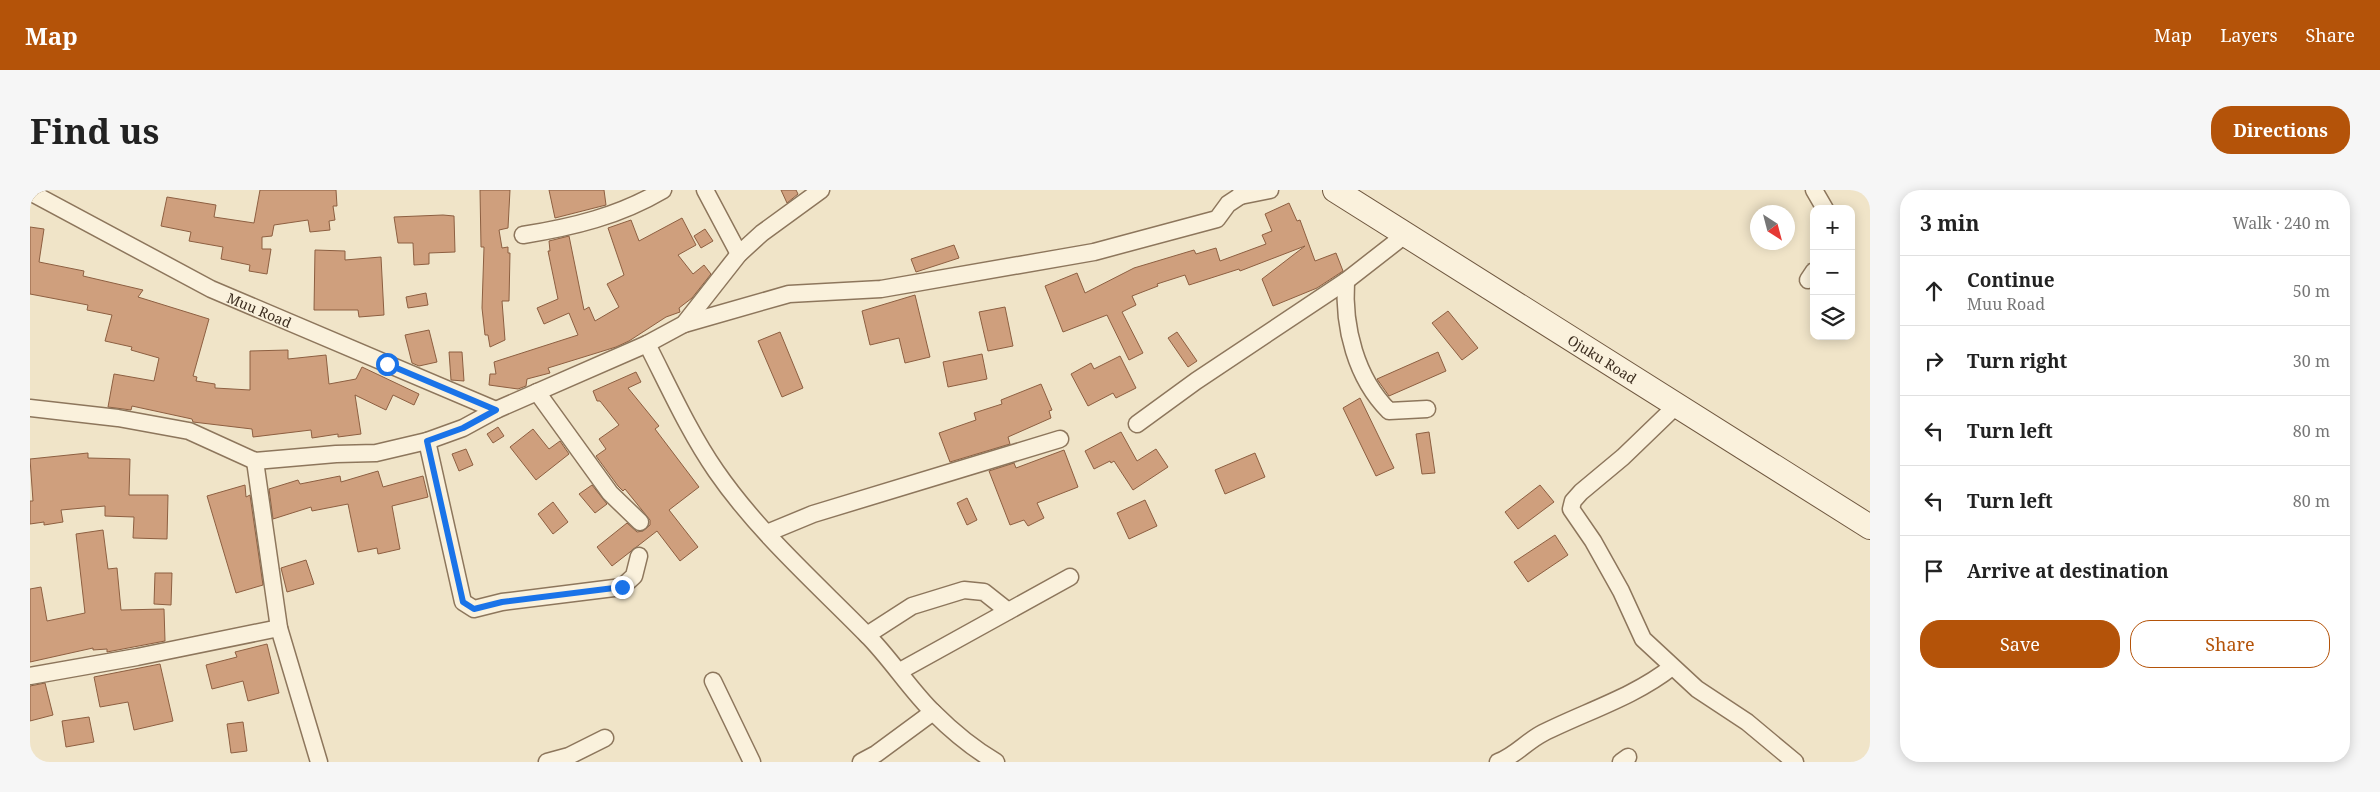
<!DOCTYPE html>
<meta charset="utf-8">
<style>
body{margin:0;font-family:"Noto Serif",serif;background:#f6f6f6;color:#222}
.controls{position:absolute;right:15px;top:15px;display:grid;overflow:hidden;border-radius:10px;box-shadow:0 2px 12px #0003}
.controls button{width:45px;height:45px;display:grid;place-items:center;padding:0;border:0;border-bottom:1px solid #e0e0e0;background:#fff;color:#222;font:25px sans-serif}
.compass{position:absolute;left:1720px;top:15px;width:45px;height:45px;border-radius:50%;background:#fff;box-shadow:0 2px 12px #0003;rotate:144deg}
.stop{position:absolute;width:15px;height:15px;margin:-11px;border:4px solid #1a73e8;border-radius:50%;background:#fff}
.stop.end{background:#1a73e8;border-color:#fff;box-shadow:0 1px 5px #0008}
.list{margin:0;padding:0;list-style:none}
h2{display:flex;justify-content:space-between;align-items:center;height:65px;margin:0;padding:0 20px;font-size:21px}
h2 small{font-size:16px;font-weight:400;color:#767676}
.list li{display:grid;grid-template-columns:32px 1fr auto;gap:15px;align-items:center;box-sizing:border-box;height:70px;padding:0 20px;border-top:1px solid #e0e0e0}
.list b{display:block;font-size:19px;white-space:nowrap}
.list p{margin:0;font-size:16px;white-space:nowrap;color:#767676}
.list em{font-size:16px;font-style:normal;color:#767676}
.actions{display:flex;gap:10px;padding:15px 20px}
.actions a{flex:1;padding:11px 0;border:1px solid #b45309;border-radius:20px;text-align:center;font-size:18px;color:#b45309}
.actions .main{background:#b45309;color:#fff}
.icon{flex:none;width:28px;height:28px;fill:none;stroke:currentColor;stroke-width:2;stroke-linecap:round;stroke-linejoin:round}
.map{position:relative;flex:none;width:1840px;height:572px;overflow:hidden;border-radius:20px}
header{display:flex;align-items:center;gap:30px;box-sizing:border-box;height:70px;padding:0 25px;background:#b45309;color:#fff}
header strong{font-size:24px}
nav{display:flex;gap:28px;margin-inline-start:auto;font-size:18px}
.intro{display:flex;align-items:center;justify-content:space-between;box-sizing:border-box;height:120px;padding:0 30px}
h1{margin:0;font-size:35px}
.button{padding:12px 22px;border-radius:20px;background:#b45309;color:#fff;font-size:18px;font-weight:700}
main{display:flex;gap:30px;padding:0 30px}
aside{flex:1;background:#fff;border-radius:20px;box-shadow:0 2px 12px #0003}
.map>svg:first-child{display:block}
</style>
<header>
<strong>Map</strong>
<nav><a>Map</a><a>Layers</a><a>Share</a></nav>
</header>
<div class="intro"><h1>Find us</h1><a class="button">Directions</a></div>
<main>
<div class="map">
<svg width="1840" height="572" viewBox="0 0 1840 572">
<rect width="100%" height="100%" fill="#f0e4c8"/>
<path fill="#cf9f7d" stroke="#8d5f41" d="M230 0H306L307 16H303L305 30 299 31 300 40 280 42 278 30 244 35 242 46 232 47V59H241L237 84 219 81 220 75 191 69 193 57 159 51 161 42 131 36 137 7 186 15 184 27 224 33Z
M450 0H480L478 38 469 40 472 58 478 57V63H480L479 111H472L475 150 460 157 458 145H455L452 118 454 57H451Z
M519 0H574L576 15 525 28Z
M751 0H766L768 4 757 13Z
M1259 13 1267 31 1270 30 1285 71 1306 63 1313 81 1287 98 1243 116 1232 89 1275 56 1210 81 1209 79 1159 95 1155 85 1127 94 1128 96 1102 106 1106 115 1092 122 1113 163 1099 170 1077 125 1033 142 1015 96 1047 83 1055 103 1104 78 1164 60 1166 64 1186 58 1190 71 1236 54 1232 45 1242 41 1235 24Z
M413 25 424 26 425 62 399 63V74L384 75 383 53H368L364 27Z
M652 28 666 55 648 65 663 84 674 75 681 84 662 108 649 118 650 122 636 127 599 151 586 157 518 178 520 183 497 189 496 196 488 199 459 195 460 184H466L464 172 548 145 539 123 514 134 507 118 528 109 518 61H520L519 51 539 46 554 120 559 117 565 131 589 117 577 94 594 85 578 38 601 30 609 51Z
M0 37 14 39 9 72 54 81 53 86 113 100 108 107 179 129 163 186 167 187 166 191 185 194V198L220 200V161L258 160V169L296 165 299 194 326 189 332 177 389 204 384 215 363 205 356 220 325 205 331 244 308 247V244L282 248 281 240 223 247 222 239 163 232 162 229 102 216 101 220 78 217 84 184 124 191 129 168 101 160 102 157 75 151 82 125 57 120 58 115 0 104Z
M675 39 683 51 671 58 664 46Z
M924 55 929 68 886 82 881 69Z
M285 60 315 61V70L351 67 354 125 329 127 328 120H284Z
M396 103 398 115 378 118 376 107Z
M885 105 900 167 875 173 869 148 840 155 832 121Z
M975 117 983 156 958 161 949 122Z
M1418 121 1448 158 1432 170 1402 133Z
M399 140 407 172 389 176 382 173 375 145Z
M750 142 773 198 752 207 728 151Z
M1147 142 1167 171 1158 177 1138 148Z
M419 162H432L434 191 421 190Z
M1408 162 1416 181 1359 206 1347 189Z
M952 164 957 189 918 197 913 172Z
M1090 166 1106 198 1086 208 1083 203 1058 216 1041 184 1061 173 1064 179Z
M606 182 611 192 598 198 629 236 625 239 669 297 639 320 668 357 650 371 627 341 582 376 567 357 597 333 607 342 613 341 620 335V330L595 299 593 301 588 296 566 266 576 259 569 249 589 235 570 211H567L563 201Z
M1011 194 1022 220 1019 221 1021 228 978 247 980 254 920 272 909 243 946 230 944 223 972 214 971 210Z
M1330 208 1364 278 1346 286 1313 218Z
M468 237 474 246 463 253 457 244Z
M503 239 519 259 530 251 539 264 506 290 480 257Z
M1091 242 1107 271 1126 259 1138 277 1103 300 1084 271 1081 273 1080 271 1064 279 1055 261Z
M1399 242 1405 283 1392 284 1386 244Z
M436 259 443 275 429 281 422 264Z
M1034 260 1048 297 1007 313 1014 328 998 336 994 330 980 335 959 281 984 273 986 278Z
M58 263V268L100 269 99 305H138L137 349 103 348 104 327 75 326V316L31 320 33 332 14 335V332L0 334V311H3L0 269Z
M1225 263 1235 287 1195 304 1185 280Z
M348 281 353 297 393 286 398 307 362 316 370 359 348 364 347 358 328 362 318 314 282 321 281 317 243 329 239 299 268 290 270 294 310 286 311 292Z
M215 295 216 307 220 305 233 395 206 403 177 306Z
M562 295 577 314 565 323 549 304Z
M1510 295 1524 312 1488 339 1475 322Z
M937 308 947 330 937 335 927 313Z
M1115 310 1127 336 1099 349 1087 323Z
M523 312 538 332 523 344 508 324Z
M73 340 78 379 87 378 91 420 134 419 135 451 77 462V459L63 460V458L0 472V399L11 397 17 431 55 423 46 344Z
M1525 345 1538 365 1498 392 1484 372Z
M276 370 284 394 257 402 251 378Z
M125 383H142L141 415 124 414Z
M237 454 249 503 218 511 213 491 182 499 176 475 207 467 205 462Z
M130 474 143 531 104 540 98 512 70 517 64 487Z
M15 493 23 525 0 531V496Z
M59 527 64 552 36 557 32 531Z
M213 532 217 561 201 563 197 534Z"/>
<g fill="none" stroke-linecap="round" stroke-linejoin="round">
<g stroke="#8d765c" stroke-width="19">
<g id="street">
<path d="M675 0 709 64"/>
<path d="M1784 0 1795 19"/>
<path id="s1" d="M0 2 181 99 466 220"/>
<path d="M1210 6 1240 0"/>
<path d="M493 45C543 37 589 26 633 0"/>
<path d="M1778 90 1784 81"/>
<path d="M1316 91C1313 137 1326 188 1359 221L1397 219"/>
<path d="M654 134 759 104 851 99 1064 62 1187 29 1198 14 1210 6 1212 0"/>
<path d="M617 154C639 197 659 242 686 281 728 342 786 393 837 445 861 469 881 501 904 523 923 542 944 559 966 572"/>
<path d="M507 202 580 303 610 332"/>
<path d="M1647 215 1593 267 1551 302 1543 311 1541 319 1563 351 1591 401 1613 449 1667 499 1717 532 1765 572"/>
<path d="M0 218 88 228 159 241 225 271 306 264 346 263 397 251 433 238 466 220 617 154 654 134 709 64 732 43 791 0"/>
<path d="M1107 234 1166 191 1316 91 1375 45"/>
<path d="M397 251 433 412 444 419 472 412 592 397 604 386 609 366"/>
<path d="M225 271 249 438 289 572"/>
<path d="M737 343 783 324 1030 249"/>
<path d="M837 445 882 416 934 400 954 402 978 421"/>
<path d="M870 481 1040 387"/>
<path d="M0 486 107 467 249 438"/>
<path d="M683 491 722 572"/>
<path d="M517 572 539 566 575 548"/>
<path d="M831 572 846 564 903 522"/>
<path d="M1468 572C1485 566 1497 551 1513 543 1557 521 1604 507 1642 477"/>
<path d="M1591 572 1598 567"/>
</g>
</g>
<g stroke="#6f573f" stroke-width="26">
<g id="secondary">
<path id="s2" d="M1305 0 1840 337"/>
</g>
</g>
<use href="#street" stroke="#faf1dc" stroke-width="16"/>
<use href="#secondary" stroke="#faf1dc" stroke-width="24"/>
</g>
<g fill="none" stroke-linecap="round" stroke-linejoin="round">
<path stroke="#1a73e8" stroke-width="6" d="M357 174 466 220 433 238 397 251 433 412 444 419 472 412 592 397"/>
</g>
<g text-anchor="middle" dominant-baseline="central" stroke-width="5" stroke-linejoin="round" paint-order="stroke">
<g font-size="14" fill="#3d2e20" stroke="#f7eed8">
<text stroke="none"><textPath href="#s1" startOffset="258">Muu Road</textPath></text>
<text stroke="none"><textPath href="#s2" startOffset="316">Ojuku Road</textPath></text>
</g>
</g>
</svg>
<div class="controls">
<button>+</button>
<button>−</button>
<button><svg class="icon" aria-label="layers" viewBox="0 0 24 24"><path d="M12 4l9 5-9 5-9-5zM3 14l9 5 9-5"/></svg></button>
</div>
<svg class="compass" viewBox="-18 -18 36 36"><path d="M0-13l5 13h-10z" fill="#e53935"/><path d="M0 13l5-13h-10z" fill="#767676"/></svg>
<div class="stop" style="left:357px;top:174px"></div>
<div class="stop end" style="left:592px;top:397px"></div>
</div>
<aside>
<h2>3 min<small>Walk · 240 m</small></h2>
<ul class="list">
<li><svg class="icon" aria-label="ahead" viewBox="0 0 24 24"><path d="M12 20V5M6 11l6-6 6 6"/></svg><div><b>Continue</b><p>Muu Road</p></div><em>50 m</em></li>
<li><svg class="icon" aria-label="right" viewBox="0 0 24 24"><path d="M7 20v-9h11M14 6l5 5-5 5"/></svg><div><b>Turn right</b></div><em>30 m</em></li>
<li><svg class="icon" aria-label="left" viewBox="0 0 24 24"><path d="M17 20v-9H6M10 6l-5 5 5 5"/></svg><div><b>Turn left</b></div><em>80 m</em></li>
<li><svg class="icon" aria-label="left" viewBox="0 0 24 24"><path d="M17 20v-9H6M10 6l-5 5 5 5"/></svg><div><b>Turn left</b></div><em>80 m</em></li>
<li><svg class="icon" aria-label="arrive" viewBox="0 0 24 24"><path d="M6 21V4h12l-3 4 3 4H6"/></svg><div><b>Arrive at destination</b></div></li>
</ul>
<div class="actions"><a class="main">Save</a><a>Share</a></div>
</aside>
</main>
